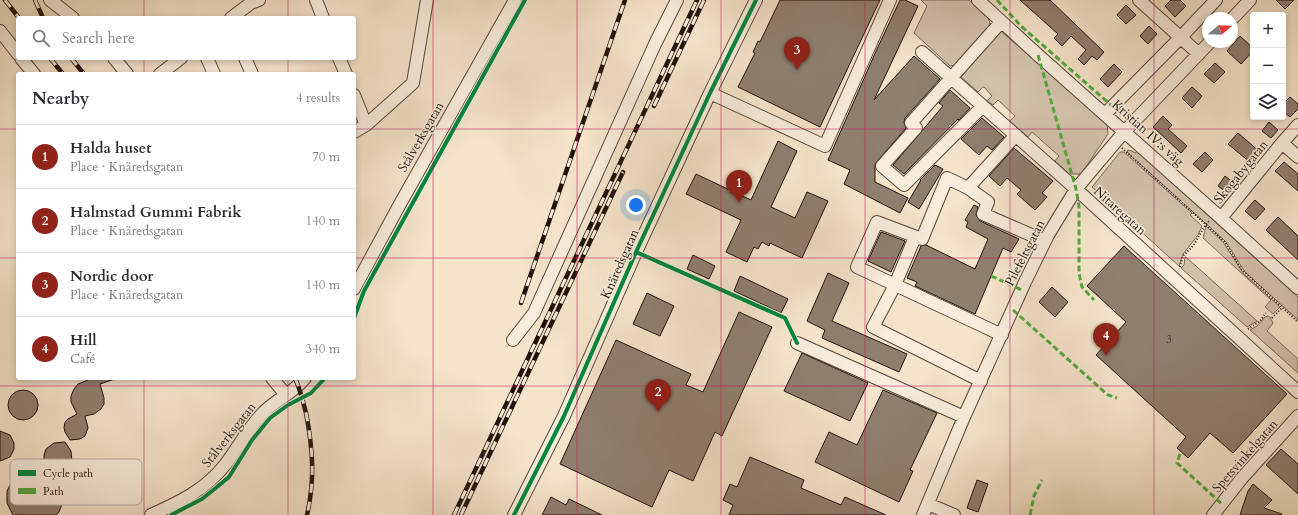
<!DOCTYPE html>
<meta charset="utf-8">
<style>
body{margin:0;font-family:Cardo,serif;background:#f2f2f3;color:#2b2b33}
.controls{position:absolute;right:12px;top:12px;display:grid;overflow:hidden;border-radius:4px;box-shadow:0 2px 6px #0003}
.controls button{width:36px;height:36px;display:grid;place-items:center;padding:0;border:0;border-bottom:1px solid #e1e1e2;background:#fff;color:#2b2b33;font:20px sans-serif}
.compass{position:absolute;left:1202px;top:12px;width:36px;height:36px;border-radius:50%;background:#fff;box-shadow:0 2px 6px #0003;rotate:71deg}
.you{position:absolute;left:636px;top:205px;width:14px;height:14px;margin:-10px;border:3px solid #fff;border-radius:50%;background:#1a73e8;box-shadow:0 0 0 6px #1a73e833}
.badge{display:grid;place-items:center;width:26px;height:26px;border-radius:50%;background:#8f2418;color:#fff;font-size:13px;font-weight:700}
.pin{position:absolute;translate:-50% -33px;filter:drop-shadow(0 1px 2px #0008)}
.pin::after{content:'';position:absolute;top:21px;width:14px;height:12px;background:inherit;clip-path:polygon(0 0,100% 0,50% 100%)}
.list{margin:0;padding:0;list-style:none}
h2{display:flex;justify-content:space-between;align-items:center;height:52px;margin:0;padding:0 16px;font-size:17px}
h2 small{font-size:13px;font-weight:400;color:#7c7c81}
.list li{display:grid;grid-template-columns:26px 1fr auto;gap:12px;align-items:center;box-sizing:border-box;height:64px;padding:0 16px;border-top:1px solid #e1e1e2}
.list b{display:block;font-size:15px;white-space:nowrap}
.list p{margin:0;font-size:13px;white-space:nowrap;color:#7c7c81}
.list em{font-size:13px;font-style:normal;color:#7c7c81}
.icon{flex:none;width:22px;height:22px;fill:none;stroke:currentColor;stroke-width:2;stroke-linecap:round;stroke-linejoin:round}
.map{position:relative;flex:none;width:1298px;height:515px;overflow:hidden}
.search{position:absolute;background:#fff;box-shadow:0 2px 6px #0003;left:16px;top:16px;width:340px;height:44px;display:flex;align-items:center;gap:10px;box-sizing:border-box;padding:0 14px;border-radius:4px;color:#7c7c81;font-size:15px}
.panel{position:absolute;background:#fff;box-shadow:0 2px 6px #0003;left:16px;top:72px;width:340px;height:308px;border-radius:4px}
.map>svg:first-child{display:block}
</style>
<div class="map">
<svg width="1298" height="515" viewBox="0 0 1298 515">
<rect width="100%" height="100%" fill="#f5e4ca"/>
<filter id="stains"><feTurbulence type="fractalNoise" baseFrequency=".005" numOctaves="4"/><feColorMatrix values="0 0 0 0 .2 0 0 0 0 .09 0 0 0 0 .02 0 0 0 .5 -.17"/></filter>
<radialGradient id="worn" r=".72"><stop offset=".6" stop-color="#630" stop-opacity="0"/><stop offset="1" stop-color="#630" stop-opacity=".3"/></radialGradient>
<path fill="#d1c0aa" stroke="#78695b" d="M921 0H969C977 7 990 15 990 25L955 65 950 66 914 33 927 6Z
M1001 31 1107 124 1108 134 1081 174H1069L1055 161 1059 156 1032 132 1028 137 1010 121 1015 116 998 100 993 105 987 101 992 96 984 87H983L978 92 961 77Z
M1128 150 1132 151 1135 153 1137 151 1298 297V320L1245 272 1226 242 1128 153 1127 151Z
M1120 152H1124L1192 213 1190 215 1202 226 1198 235 1183 254 1179 266 1092 187Z
M1206 226 1223 242 1244 274 1280 307 1273 314 1265 307 1271 300 1203 238Z
M1185 257H1186L1257 321 1247 327 1181 268 1184 265Z
M1268 316 1270 317 1273 323 1267 331 1298 359V373L1250 330 1257 326 1265 317Z"/>
<path fill="#8f7f6f" stroke="#20120c" d="M780 0H880L820 127 738 87 755 53 753 52 758 41 760 42Z
M900 0H905L918 6 874 100 914 56 940 79 905 118 904 122 906 128 875 164V182L908 198 900 213 844 184 850 170 828 160 877 49Z
M1020 0H1050L1104 52 1097 60 1092 56 1084 65 1078 59 1086 50 1071 36 1062 46 1054 38 1058 34Z
M1171 0H1180L1186 6 1175 17 1165 6Z
M1276 0H1294L1285 9Z
M1126 5 1136 15 1126 24 1117 15Z
M1149 26 1157 34 1148 44 1140 36Z
M1240 36 1253 48V51L1241 64 1227 51Z
M1215 63 1225 72 1214 83 1204 74Z
M1114 64 1122 72 1108 87 1100 79Z
M1192 87 1202 96 1192 108 1182 98Z
M950 90 970 108 959 120 958 119 904 174 893 165 943 106 939 103Z
M1290 97 1298 104V109L1290 117 1283 111V104Z
M1163 116 1172 125 1168 129 1187 146 1181 153 1153 127Z
M982 118 1004 137 992 150 987 146 979 155 961 139Z
M1269 122 1278 130 1271 138 1262 131Z
M1238 133 1260 152 1251 163 1228 144Z
M778 141 797 151 771 207 795 218 807 192 828 201 802 258 770 243 769 246 762 242 758 249 754 247 747 262 726 252 741 220 686 194 696 174 751 200Z
M1014 148 1053 181 1042 193 1047 197 1035 210 1017 194 1021 190 1007 178 1000 186 989 176Z
M1205 152 1213 160 1202 172 1193 164Z
M1284 162 1298 174V191L1275 171Z
M935 165 943 169 919 209 908 202 921 180H920Z
M1225 176 1234 183 1226 192 1218 186Z
M1255 200 1265 209 1255 220 1245 211Z
M974 205 978 207 976 215 980 221 1019 239 1011 252 1003 248 975 314 915 286 917 282 907 278 921 246 926 245 975 269 988 239 966 227 968 222 965 220Z
M1278 217 1298 236V260L1266 230Z
M881 232 905 241 891 272 868 261Z
M1124 246 1287 394 1233 453 1210 433 1188 458 1177 448 1186 437 1096 355 1126 322 1087 286Z
M693 255 715 266 709 279 687 269Z
M828 273 849 283 832 321 907 354 899 372 822 338 825 330 807 321Z
M740 276 788 299 781 313 734 291Z
M1052 287 1068 302 1055 317 1039 302Z
M647 293 674 306 660 336 633 324Z
M739 312 772 327 722 436 715 432 693 481 669 470 652 507 560 464 616 340 691 374 686 385 703 392Z
M802 353 868 383 850 421 784 391Z
M93 378 115 379 100 384 104 398V404L101 409 94 414 85 416 88 428 85 436 80 439 70 440 65 432 64 428 65 422 68 419 77 414 71 402V396L74 389 78 384Z
M883 390 937 413 910 470 913 471 899 502 815 462 829 432 857 445Z
M8 405a15 15 0 1 1 30 0a15 15 0 1 1-30 0Z
M0 431 10 435 14 443V449L10 457 0 461Z
M65 442 71 451 72 462 69 466 64 470 52 473 60 486 62 494V504L59 512 56 515H13L7 503V491L13 479 26 471 31 470 49 471 44 460V455L46 449 54 443Z
M1281 449 1298 464V494L1266 465Z
M750 457 804 480 801 488 841 505 845 497 886 515H729L733 505 723 500 730 484 737 487Z
M977 480 988 484 978 512 967 508Z
M1253 484 1272 500 1264 508 1282 514 1281 515H1240L1248 491Z
M551 497 566 505 569 499 602 515H542Z"/>
<g fill="none" stroke-linecap="round" stroke-linejoin="round">
<g stroke="#55463c" stroke-width="14">
<path id="minor" d="M50 0 73 18
M316 0 323 18
M978 0 1038 55 1221 218 1298 288
M1139 0 1199 54
M231 18 251 3 259 0
M1232 19 1250 0
M0 31 18 54
M922 52 1076 189 1298 392
M21 58 34 74
M114 58 127 74
M207 58 214 74
M245 58 252 74
M339 58 346 74
M160 74 181 58
M710 93 825 146 890 0
M354 95 366 125 413 83 427 0
M983 106 904 185 882 166 916 128 911 123 1001 22
M1105 114 1181 37 1216 0
M354 132 366 125
M1282 143 1298 157
M968 188 988 202 983 214 1045 241
M1221 218 1282 143 1298 125
M915 237 895 285 873 327 981 381
M354 289 400 204 515 0
M1002 335 857 267 877 222 922 239 947 178 968 188 1016 135
M513 340 534 313 655 44 677 0
M797 343 964 417
M272 378 286 395
M928 504 954 515
M151 515C180 502 205 490 225 465 238 448 247 430 261 415 274 400 293 394 305 378
M514 515 564 416 636 252 710 93 756 0
M923 515 964 417 1025 282 1048 235 1076 189 1124 132 1210 42
M1213 515 1242 478 1298 416"/>
</g>
<path stroke="#20120c" stroke-width="2" stroke-dasharray="1 2" stroke-linecap="butt" d="M1122 148 1225 242 1241 269 1298 322
M1180 267 1183 256 1193 246 1206 224 1209 221
M1272 318 1282 308
M1248 329 1260 321 1266 313"/>
<use href="#minor" stroke="#f8eddd" stroke-width="12"/>
<g stroke="#20120c" stroke-width="4.5">
<path id="rail" d="M5 0 19 18
M35 0 43 18
M50 58 63 74
M71 58 84 74
M654 106 704 0
M521 303 625 0
M295 378C300 389 303 401 306 413 313 449 315 480 307 515
M454 515 697 0
M461 515 623 172"/>
</g>
<use href="#rail" stroke="#f8eddd" stroke-width="3" stroke-dasharray="9" stroke-linecap="butt"/>
<path stroke="#52a841" stroke-width="3" stroke-dasharray="6 3" stroke-linecap="butt" d="M997 0 1021 26 1112 106
M1038 55 1076 189 1079 206V273L1082 287 1094 300
M991 276 1022 290
M1013 310 1108 395 1117 398
M1180 454 1177 463 1222 504
M1030 515 1034 496 1042 480"/>
<g stroke="#f8eddd" stroke-width="6">
<path id="cycleway" d="M636 252 785 318 797 343
M354 318 364 291 525 0
M171 515 202 499 217 487 229 477 252 440 270 418 288 405 311 393 325 378
M514 515 564 416 636 252 710 93 756 0"/>
</g>
<use href="#cycleway" stroke="#00873e" stroke-width="4"/>
</g>
<path fill="none" stroke="#c2185b" stroke-width="1" stroke-opacity="0.55" d="M144 0V18M288 0V18M433 0V515M577 0V515M721 0V515M865 0V515M1010 0V515M1154 0V515M144 58V74M288 58V74M0 129H18M354 129H1298M0 258H18M354 258H1298M144 378V515M288 378V515M0 386H1298"/>
<g text-anchor="middle" dominant-baseline="central" stroke-width="3" stroke-linejoin="round" paint-order="stroke">
<g font-size="11" fill="#3c2d25">
<text x="1169" y="339">3</text>
</g>
<g font-size="13" fill="#20120c" stroke="#f8eddd">
<text transform="translate(1148 133) rotate(42)">Kristian IV:s väg</text>
<text transform="translate(421 137) rotate(-60)">Stålverksgatan</text>
<text transform="translate(1241 172) rotate(-51)">Skogabygatan</text>
<text transform="translate(1120 211) rotate(42)">Nitaregatan</text>
<text transform="translate(1025 253) rotate(-63)">Pilefeltsgatan</text>
<text transform="translate(620 264) rotate(-66)">Knäredsgatan</text>
<text transform="translate(229 435) rotate(-52)">Stålverksgatan</text>
<text transform="translate(1245 456) rotate(-49)">Spetsvinkelgatan</text>
</g>
</g>
<rect x="10" y="459" width="132" height="46" rx="6" fill="#f8eddd" stroke="#b7ab9e" stroke-width="1"/>
<rect x="18" y="470" width="18" height="6" fill="#00873e"/>
<rect x="18" y="488" width="18" height="6" fill="#52a841"/>
<g font-size="11" fill="#20120c">
<text x="43" y="477">Cycle path</text>
<text x="43" y="495">Path</text>
</g>
<rect width="100%" height="100%" filter="url(#stains)"/>
<rect width="100%" height="100%" fill="url(#worn)"/>
</svg>
<div class="controls">
<button>+</button>
<button>−</button>
<button><svg class="icon" aria-label="layers" viewBox="0 0 24 24"><path d="M12 4l9 5-9 5-9-5zM3 14l9 5 9-5"/></svg></button>
</div>
<svg class="compass" viewBox="-18 -18 36 36"><path d="M0-13l5 13h-10z" fill="#e53935"/><path d="M0 13l5-13h-10z" fill="#7c7c81"/></svg>
<div class="you"></div>
<div class="pin badge" style="left:739px;top:203px">1</div>
<div class="pin badge" style="left:658px;top:412px">2</div>
<div class="pin badge" style="left:797px;top:70px">3</div>
<div class="pin badge" style="left:1106px;top:356px">4</div>
<div class="search"><svg class="icon" aria-label="search" viewBox="0 0 24 24"><circle cx="10" cy="10" r="6"/><path d="M15 15l6 6"/></svg>Search here</div>
<section class="panel">
<h2>Nearby<small>4 results</small></h2>
<ul class="list">
<li><span class="badge">1</span><div><b>Halda huset</b><p>Place · Knäredsgatan</p></div><em>70 m</em></li>
<li><span class="badge">2</span><div><b>Halmstad Gummi Fabrik</b><p>Place · Knäredsgatan</p></div><em>140 m</em></li>
<li><span class="badge">3</span><div><b>Nordic door</b><p>Place · Knäredsgatan</p></div><em>140 m</em></li>
<li><span class="badge">4</span><div><b>Hill</b><p>Café</p></div><em>340 m</em></li>
</ul>
</section>
</div>
